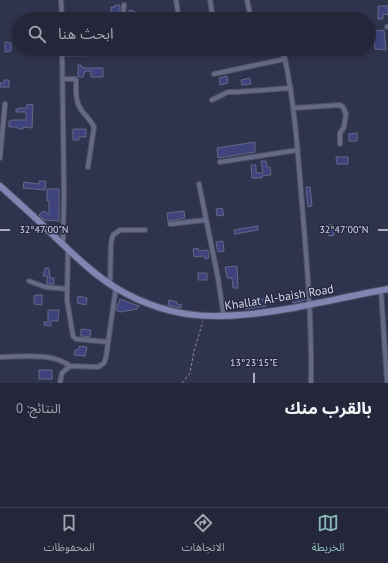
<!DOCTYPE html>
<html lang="ar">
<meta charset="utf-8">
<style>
body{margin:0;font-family:"PT Sans","Noto Sans Arabic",sans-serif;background:#303245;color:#f1f3f6;direction:rtl}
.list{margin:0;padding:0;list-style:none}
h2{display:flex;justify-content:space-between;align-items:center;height:52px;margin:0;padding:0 16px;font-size:17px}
h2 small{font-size:13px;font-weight:400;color:#a3a5af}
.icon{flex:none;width:22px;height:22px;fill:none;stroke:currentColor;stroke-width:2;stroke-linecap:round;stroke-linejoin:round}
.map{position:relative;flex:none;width:388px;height:383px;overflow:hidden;direction:ltr}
.search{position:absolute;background:#24263a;box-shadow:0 2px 6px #0003;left:12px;right:12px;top:12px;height:44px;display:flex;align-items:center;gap:10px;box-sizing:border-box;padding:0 14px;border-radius:22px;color:#a3a5af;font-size:15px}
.sheet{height:124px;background:#24263a}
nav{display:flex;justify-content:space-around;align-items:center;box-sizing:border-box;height:56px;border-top:1px solid #414354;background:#24263a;font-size:11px;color:#a3a5af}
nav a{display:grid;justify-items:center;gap:2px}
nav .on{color:#8bbbb9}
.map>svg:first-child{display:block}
</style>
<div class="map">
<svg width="388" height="383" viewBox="0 0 388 383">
<rect width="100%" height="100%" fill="#30334d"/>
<path fill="#3f437d" stroke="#646885" d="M115 5H120V15L111 14V7H115Z
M378 6H388V15L383 14V19H378Z
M129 10 134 11V12H137V16H134V19H129Z
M384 30 386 50 375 49 373 31Z
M5 42 11 43V51L5 52Z
M78 65H81V67L85 68H103V77H91V71H85L83 77H78Z
M227 76 228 83 220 85 219 78Z
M250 78 251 84 242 85 241 80Z
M4 80H9V87H0V83H4Z
M27 104 33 105 32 128 23 127V129H18V127H9V121H12V120H26V112H16V109H18V108H27Z
M73 129H86V137H79V140H73Z
M357 133V141H349V134Z
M255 142V152L218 158 217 148Z
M336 157H348V164H337Z
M261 161H266L267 167H270L271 175 262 176V178H252L251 165H256V173H263Z
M39 181H46L45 190 23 188 24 182 39 184Z
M306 187H310L312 206 308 207Z
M47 189H59V221L44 220 39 215 43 211 49 214V201H47Z
M222 208 224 215 217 216 216 209Z
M184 211 185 218 168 221 167 213Z
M328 225H333L334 235 329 236Z
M258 226V230L235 234 234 230Z
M223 241 224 251 218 252 216 242Z
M198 248 199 251 208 250 209 258 205 259 204 256 194 257 193 249Z
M237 266 238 288H233L232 278H227L225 267Z
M45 268H49L50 278H54V284H47V276H43Z
M198 273H207V280H198Z
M36 295H42V305L34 304V296Z
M78 296 87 298 86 305 77 303Z
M304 296 305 300 293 303 292 299Z
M120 299 139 306 137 309 121 312 116 310Z
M264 299 266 306 245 309 244 302Z
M169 300 177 302V304L182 305 181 308 168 305Z
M48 310H59L58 321H51V326L44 325V322H48Z
M81 329 91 330 90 337 81 336Z
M79 346 87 347 85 356 74 355 75 350H78Z
M39 370H52V379H39Z"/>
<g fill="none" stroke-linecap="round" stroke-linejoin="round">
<g stroke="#4e5169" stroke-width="6">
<path id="street" d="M61 0 62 19
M176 0 179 19
M210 0 213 19
M247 0 251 19
M123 19 124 5
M387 27H388
M62 49 64 191 63 244
M62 54 103 53 108 49
M285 59C295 107 298 155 302 204 307 263 312 323 311 383
M214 74 285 59 281 49
M62 79H75L76 80C76 91 75 102 82 111 86 116 91 121 94 127L88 167
M212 100 228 92H237L291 88
M294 108 340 105 343 107 346 114 344 127 340 133V144
M0 158 5 104
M220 162 298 150
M199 184 218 278 224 317
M170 224 206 220
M68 249 67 300 73 336 76 339 108 342
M29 281 45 287 67 289
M110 283 111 243 113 235 120 230H145
M381 291 387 381
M0 357C23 357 51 352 70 366
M60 383 62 373 70 366 98 367 104 363 106 357 116 287"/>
</g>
<g stroke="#4e5169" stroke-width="8">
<path id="secondary" d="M0 186C18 202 36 218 53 235 73 254 93 274 116 288 176 324 227 319 293 308 324 302 356 295 388 289"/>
</g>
<path stroke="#85889e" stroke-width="1" stroke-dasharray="3 2" stroke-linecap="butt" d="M182 383 190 373 194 351 203 321"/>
<use href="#street" stroke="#656985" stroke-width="4"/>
<use href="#secondary" stroke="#8086b1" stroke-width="6"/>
</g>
<path fill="none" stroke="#d5d8e9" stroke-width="1.5" d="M0 230H10M378 230H388M254 373V383"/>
<g text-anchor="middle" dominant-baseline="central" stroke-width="3" stroke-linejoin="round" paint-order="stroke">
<g font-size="12" fill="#d5d8e9" stroke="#262942">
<text transform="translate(279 297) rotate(-9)">Khallat Al-baish Road</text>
</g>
</g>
<g font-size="10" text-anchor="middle" fill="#d5d8e9" stroke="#262942" stroke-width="3" stroke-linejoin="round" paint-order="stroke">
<text x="44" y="233">32°47'00"N</text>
<text x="344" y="233">32°47'00"N</text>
<text x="254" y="366">13°23'15"E</text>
</g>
</svg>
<div class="search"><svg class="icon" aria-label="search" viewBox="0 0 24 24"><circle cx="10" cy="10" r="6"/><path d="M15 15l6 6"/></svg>ابحث هنا</div>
</div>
<section class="sheet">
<h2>بالقرب منك<small>النتائج: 0</small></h2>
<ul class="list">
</ul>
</section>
<nav>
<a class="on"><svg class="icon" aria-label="map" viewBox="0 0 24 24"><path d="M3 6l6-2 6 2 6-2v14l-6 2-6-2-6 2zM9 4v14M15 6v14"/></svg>الخريطة</a>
<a><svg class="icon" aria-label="directions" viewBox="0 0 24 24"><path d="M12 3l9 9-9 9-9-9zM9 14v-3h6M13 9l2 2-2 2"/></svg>الاتجاهات</a>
<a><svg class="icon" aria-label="saved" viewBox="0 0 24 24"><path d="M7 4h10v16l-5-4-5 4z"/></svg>المحفوظات</a>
</nav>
